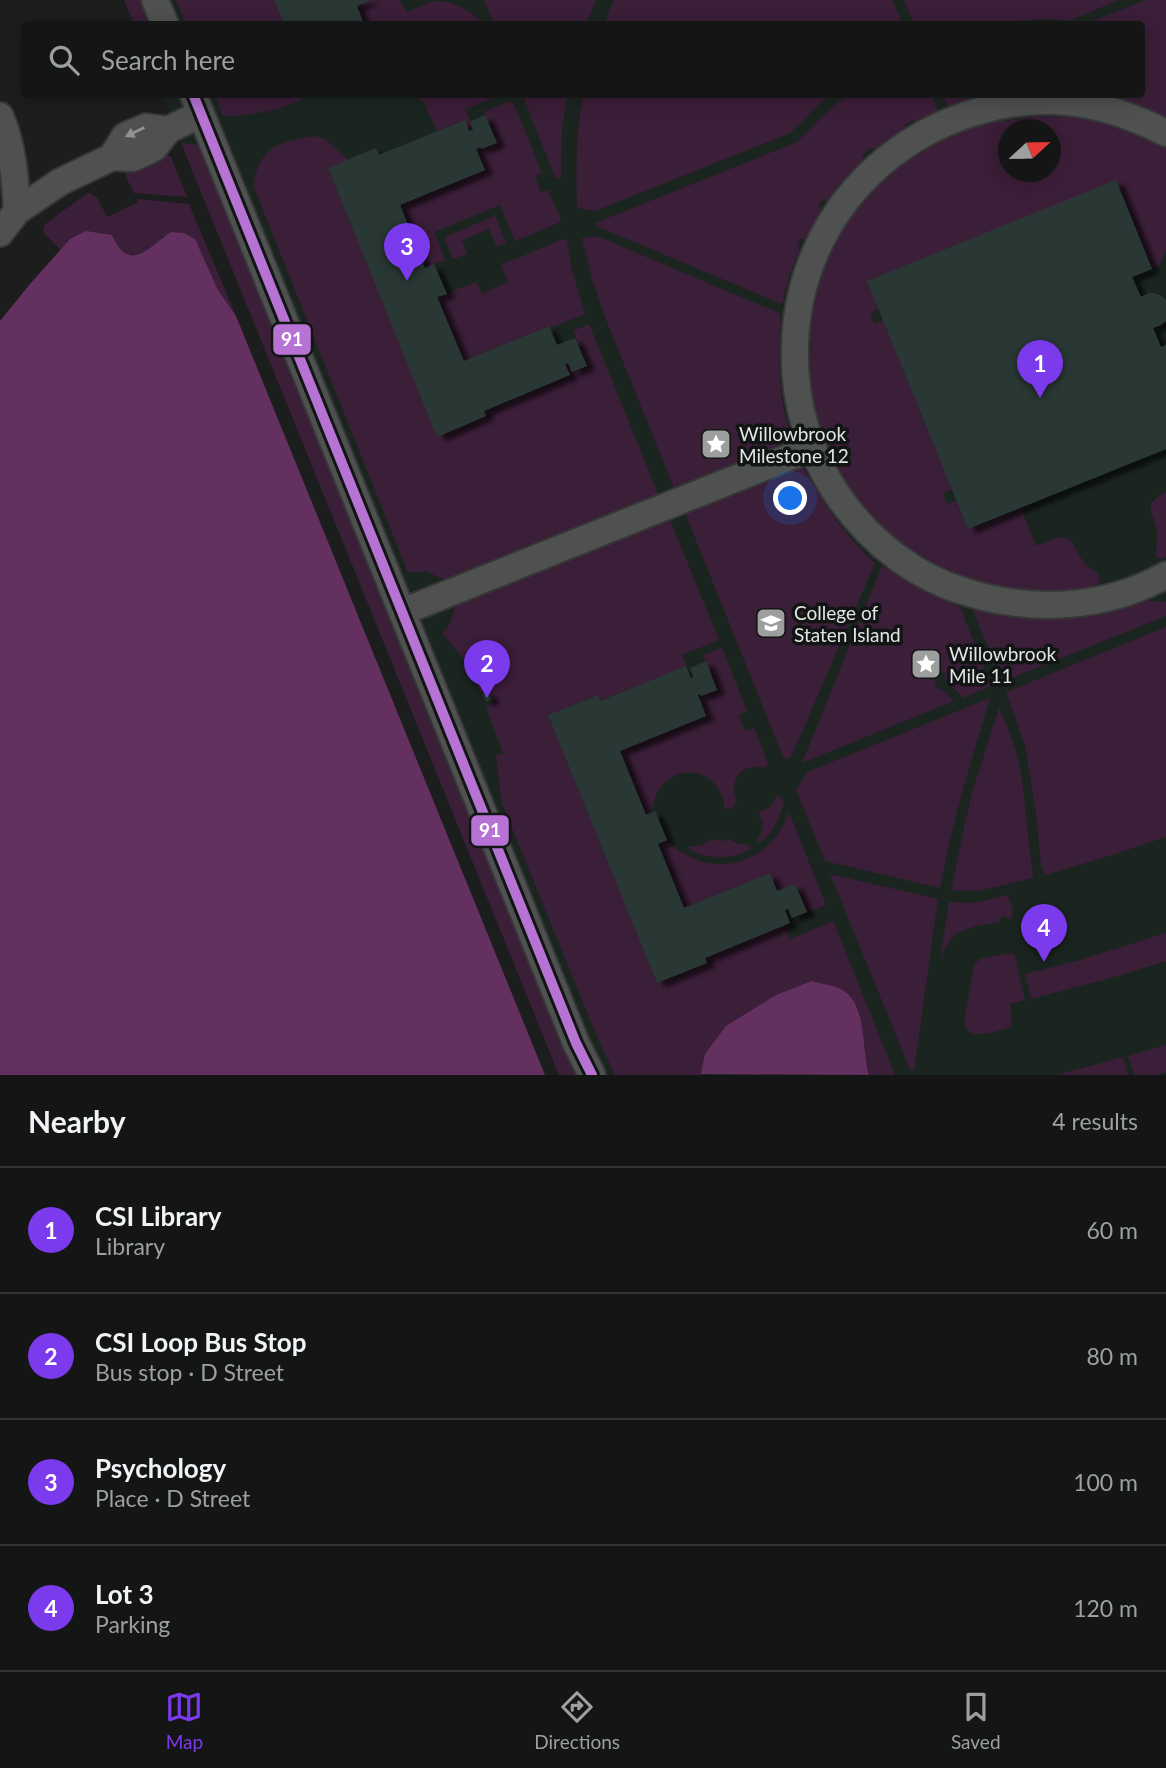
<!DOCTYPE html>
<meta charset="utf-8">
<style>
body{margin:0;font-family:Lato,sans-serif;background:#212323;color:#f1f3f6}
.compass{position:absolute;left:998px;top:119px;width:63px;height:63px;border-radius:50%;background:#141616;box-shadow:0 4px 18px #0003;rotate:68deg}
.you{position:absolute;left:791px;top:499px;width:24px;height:24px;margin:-18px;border:5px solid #fff;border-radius:50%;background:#1a73e8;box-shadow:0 0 0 10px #1a73e833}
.badge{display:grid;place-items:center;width:46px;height:46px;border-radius:50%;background:#7c3aed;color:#fff;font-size:23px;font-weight:700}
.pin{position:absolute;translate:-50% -58px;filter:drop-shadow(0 2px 4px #0008)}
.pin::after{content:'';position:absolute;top:37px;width:24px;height:21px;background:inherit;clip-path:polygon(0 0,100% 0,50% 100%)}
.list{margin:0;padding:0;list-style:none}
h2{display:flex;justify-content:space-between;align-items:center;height:91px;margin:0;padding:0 28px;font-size:30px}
h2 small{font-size:23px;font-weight:400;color:#9d9fa1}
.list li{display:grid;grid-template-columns:46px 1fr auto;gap:21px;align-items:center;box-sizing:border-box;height:126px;padding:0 28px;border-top:2px solid #333535}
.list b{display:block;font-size:26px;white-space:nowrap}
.list p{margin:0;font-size:23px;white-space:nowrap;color:#9d9fa1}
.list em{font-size:23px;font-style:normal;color:#9d9fa1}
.icon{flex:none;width:38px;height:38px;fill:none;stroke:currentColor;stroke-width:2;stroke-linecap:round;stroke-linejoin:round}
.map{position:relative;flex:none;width:1166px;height:1075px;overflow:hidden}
.search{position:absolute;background:#141616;box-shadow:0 4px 18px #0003;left:21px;right:21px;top:21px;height:77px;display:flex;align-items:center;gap:18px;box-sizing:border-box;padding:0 24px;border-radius:7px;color:#9d9fa1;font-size:26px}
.sheet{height:595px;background:#141616}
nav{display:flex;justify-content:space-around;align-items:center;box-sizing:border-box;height:98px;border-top:2px solid #333535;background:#141616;font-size:19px;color:#9d9fa1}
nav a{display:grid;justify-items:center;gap:4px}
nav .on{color:#7c3aed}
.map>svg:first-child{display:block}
</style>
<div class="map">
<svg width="1166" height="1075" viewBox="0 0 1166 1075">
<defs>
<filter id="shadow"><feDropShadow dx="8" dy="4.5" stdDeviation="2" flood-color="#0009"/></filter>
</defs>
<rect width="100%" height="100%" fill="#1b1e1d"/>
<path fill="#1b2520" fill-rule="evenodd" d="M124 0H1166V1075H559L162 95 1142 94V24H134ZM1009 130H1050V172H1009Z"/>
<path fill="#3b1e38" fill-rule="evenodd" d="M124 0H142L151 24H134Z
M176 0H274L284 24H186Z
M371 0H399L407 12C416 8 425 4 434 1 453 0 472 11 483 24H364L357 6Z
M484 0H596L586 24H494Z
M614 0H892L902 24H604Z
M904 0H1119L1071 20 1040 19 984 24H914Z
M1146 0H1166V120L1095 94H1142V24H1085Z
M535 94 567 95 562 128 561 177 556 179 524 99Z
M991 94V96L948 108 943 95Z
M215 95H310C283 110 254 116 223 116Z
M415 95H501L465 109 473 130 469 131 465 120 437 131 424 103Z
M583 95V94L829 95 790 133 595 211 577 208C576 170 576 132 583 95Z
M848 95H931L938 111 937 113 916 124 913 120 905 125 906 129 875 150 872 147 862 155 864 158 840 183 827 201 823 199 818 207 821 209 805 240 801 238 797 246 800 248 789 276 782 304 596 226 595 223 797 142 833 106Z
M510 101 513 102 542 173 535 176 541 192 548 190 561 220 558 223 515 241 500 205 434 232 445 260 425 268 400 205 485 170 476 149 481 147 482 149 496 143 484 112Z
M1034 117C1047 117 1060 116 1073 117 1105 121 1138 131 1166 148V250L1159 266 1152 269 879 309 870 314 874 324 883 320 952 490 943 493 947 504 956 501 968 529 1021 508 1036 546 1059 537 1069 539C1076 547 1079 557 1086 565 1093 572 1100 571 1100 582 1080 596 1016 595 993 588 970 582 947 572 925 564L928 559 919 554 916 559 871 522 833 472 810 407 815 406 813 397H808L805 350H811V339H806L818 275 850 212 868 191 911 156 953 133 977 125ZM1009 130H1050V172H1009Z
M314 136 325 139 348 160 328 168 437 436 485 417 484 411 569 376 565 364 568 363 572 372 587 366 573 331 589 324 658 494 445 580 426 571 408 573 253 185C261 145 278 143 314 136Z
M181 143 197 145 201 149 578 1075H559Z
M164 152 171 157 187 197 134 193 127 179 125 171Z
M87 193H91L98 199 107 217 138 202 137 199 189 204 236 316 218 290 195 240 163 236C153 246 135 265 120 250 117 246 115 239 112 235L70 239 61 250 43 232 44 225Z
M495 216 506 243 497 247 489 229 462 240 467 254 453 259 444 237Z
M593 236 599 237 779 313 781 320 779 351 780 378 783 407 791 440 674 488 605 317 593 282 582 238Z
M563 239 567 240 571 267 585 314 550 328 549 326 464 361 437 297 476 282 482 294 508 282 501 265Z
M798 467H802L804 469C824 504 845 536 875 563L792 755 788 759 783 757 685 513Z
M1166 492V557L1163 559 1157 558 1156 555C1156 547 1158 539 1157 531 1154 511 1140 506 1166 492Z
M667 519 671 522 719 640 682 655 686 666 600 701 597 695 548 715 657 983 706 964 705 958 785 925 790 939 833 921 895 1075H869C862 1052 863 1028 857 1005L702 1075H615L595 1032 501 801 496 755 503 754 486 707 494 703 488 689 480 692 467 663 442 633 449 625 456 605Z
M882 566 915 586 960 607 991 686 963 698 944 678 946 675 941 669 938 670 928 660 922 665 928 673 926 675 932 681 934 679 936 681 934 683 940 690 942 689 954 701 802 763Z
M1141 600 1166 602V616L1002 682 973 610C995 614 1017 619 1039 619 1074 619 1108 611 1141 600Z
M1166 627V837L1112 855 1045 875 1041 865 1036 814 1025 745 1006 692Z
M722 648 747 711 739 715 745 731 754 728 768 763 766 768C743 761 727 780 737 802L731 809H725C720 760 657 760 652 812L646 815 620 751 706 716 698 695 700 694 702 696 717 689 703 655Z
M990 698C971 761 952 823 940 888L825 861 796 790 807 772Z
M999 708 1008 728 1017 755 1022 778 1033 878 978 891 951 890 971 796Z
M777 794 782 798 784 803C779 819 773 833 760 843L757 840C763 831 765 824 759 815L760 811C771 810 774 803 777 794Z
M789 812 826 905 807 912 796 884 777 891 770 873 684 908 658 844 667 840C708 882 770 867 789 812Z
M712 839 722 841 729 839 739 844H748L750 849C731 860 709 859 689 850V846H700Z
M830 874 938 899 914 1070 912 1071 910 1069Z
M1008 895C1010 904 1017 914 1008 920L1006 916 999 918 1000 922C985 925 961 926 951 939 946 945 943 953 940 960L949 902 975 903Z
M1166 933V961L1118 976 1031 999 1025 974 1080 960Z
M1009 953 1013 954 1015 957 1025 1000 1010 1004 1012 1025 1009 1028C1001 1030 979 1037 971 1033 966 1030 966 1027 964 1023L974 965 980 959Z
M1166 1045V1072L1157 1075H1134L1128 1056Z
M1123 1057 1128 1075H1057Z"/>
<path fill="#64305f" d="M86 231 112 235C115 240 117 246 121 250 138 267 157 239 171 232L184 233 195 239 218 290 236 316 545 1075H0V321L30 284 70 239Z
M812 981C821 984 836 985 844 991 868 1008 861 1049 869 1075L701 1074 705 1054 726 1026 776 995Z"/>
<path fill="#2b3834" filter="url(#shadow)" d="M274 0H371L357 6 364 24H284Z
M485 115 497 143 481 149V147L476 149 485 170 400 205 425 268 434 264 447 294 437 297 464 361 549 326 557 345 575 338 587 366 572 372 568 363 565 364 570 375 484 411 486 416 437 437 328 168 376 148 379 155 465 120 469 131 473 130 470 122Z
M1116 180 1152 269 1132 277 1141 297 1149 293H1153L1162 296 1166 300V321L1161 325 1153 328 1161 347 1166 345V449L968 529 867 281Z
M706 661 717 690 701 696 700 694 698 695 706 716 620 751 646 815 655 811 667 840 658 844 684 908 770 873 777 891 795 884 807 912 792 918 788 909 785 910 790 923 705 958 707 963 657 983 548 715 598 695 600 701 686 666 691 678 693 677 690 668Z
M488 692 491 700 486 702 482 694Z"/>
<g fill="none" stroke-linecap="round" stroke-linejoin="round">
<g stroke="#363837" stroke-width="30">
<path id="street" d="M155 0 165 24
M193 94 576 1043 592 1075
M0 116C13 146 15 178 17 211
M1166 133C1129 114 1086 100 1044 101 909 105 798 209 795 346 793 401 809 455 841 500 872 543 915 577 966 592 1033 613 1105 609 1166 575
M112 157 125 136 146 127 168 130
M0 233 17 211 60 182 112 157 133 158 154 148 168 130 200 114
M402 612 812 448"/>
</g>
<use href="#street" stroke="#4f5050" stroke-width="26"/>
<g stroke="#111514" stroke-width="16">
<path id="bus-1" d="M193 94 576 1043 592 1075"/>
</g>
<use href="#bus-1" stroke="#b673d3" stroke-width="10"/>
</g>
<defs><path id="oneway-solid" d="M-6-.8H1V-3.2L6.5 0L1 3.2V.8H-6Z" transform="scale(1.75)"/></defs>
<use fill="#919393" href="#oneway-solid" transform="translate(135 132) rotate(154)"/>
<defs>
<g id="sight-square" transform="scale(1.575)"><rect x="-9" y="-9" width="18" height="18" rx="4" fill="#9c9f9e" stroke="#111514"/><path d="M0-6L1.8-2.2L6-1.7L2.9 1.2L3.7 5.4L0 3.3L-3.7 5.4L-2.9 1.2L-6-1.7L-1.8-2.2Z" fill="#fff"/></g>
<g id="university-square" transform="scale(1.575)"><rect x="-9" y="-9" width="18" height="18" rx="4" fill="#9c9f9e" stroke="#111514"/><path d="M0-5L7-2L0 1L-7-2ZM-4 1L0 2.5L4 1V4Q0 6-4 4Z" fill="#fff"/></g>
</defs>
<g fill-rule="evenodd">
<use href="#sight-square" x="716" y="444"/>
<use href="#university-square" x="771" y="623"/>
<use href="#sight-square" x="926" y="664"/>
</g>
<g text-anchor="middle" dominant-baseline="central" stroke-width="7" stroke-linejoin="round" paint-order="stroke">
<g font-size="19" fill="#e2e5e4" stroke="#111514" text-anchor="start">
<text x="739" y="433">Willowbrook<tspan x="739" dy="22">Milestone 12</tspan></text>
<text x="794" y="612">College of<tspan x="794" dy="22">Staten Island</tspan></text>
<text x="949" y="653">Willowbrook<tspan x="949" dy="22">Mile 11</tspan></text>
</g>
</g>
<g stroke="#111514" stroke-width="2.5">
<rect x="272" y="323" width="40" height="33" rx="7" fill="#b673d3"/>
<rect x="470" y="814" width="40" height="33" rx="7" fill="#b673d3"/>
</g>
<g font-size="19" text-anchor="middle" font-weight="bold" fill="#fff">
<text x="292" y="346">91</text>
<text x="490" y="837">91</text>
</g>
</svg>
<svg class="compass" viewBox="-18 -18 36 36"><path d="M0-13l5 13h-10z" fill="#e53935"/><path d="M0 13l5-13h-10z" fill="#9d9fa1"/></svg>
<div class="you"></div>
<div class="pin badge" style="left:1040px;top:398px">1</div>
<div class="pin badge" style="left:487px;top:698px">2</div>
<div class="pin badge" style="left:407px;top:281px">3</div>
<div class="pin badge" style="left:1044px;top:962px">4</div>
<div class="search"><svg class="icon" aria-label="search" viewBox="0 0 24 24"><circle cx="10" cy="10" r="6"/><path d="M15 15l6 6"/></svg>Search here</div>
</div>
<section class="sheet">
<h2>Nearby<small>4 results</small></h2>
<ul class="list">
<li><span class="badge">1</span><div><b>CSI Library</b><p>Library</p></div><em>60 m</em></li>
<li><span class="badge">2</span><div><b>CSI Loop Bus Stop</b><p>Bus stop · D Street</p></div><em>80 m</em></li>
<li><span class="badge">3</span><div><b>Psychology</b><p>Place · D Street</p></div><em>100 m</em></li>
<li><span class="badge">4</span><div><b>Lot 3</b><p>Parking</p></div><em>120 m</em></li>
</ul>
</section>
<nav>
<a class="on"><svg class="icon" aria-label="map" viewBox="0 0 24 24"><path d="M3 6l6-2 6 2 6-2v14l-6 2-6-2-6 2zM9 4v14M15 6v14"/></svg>Map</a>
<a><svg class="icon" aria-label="directions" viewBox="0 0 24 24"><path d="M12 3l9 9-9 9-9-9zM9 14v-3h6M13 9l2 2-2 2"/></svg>Directions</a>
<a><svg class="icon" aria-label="saved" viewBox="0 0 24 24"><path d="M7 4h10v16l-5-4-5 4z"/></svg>Saved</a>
</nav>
